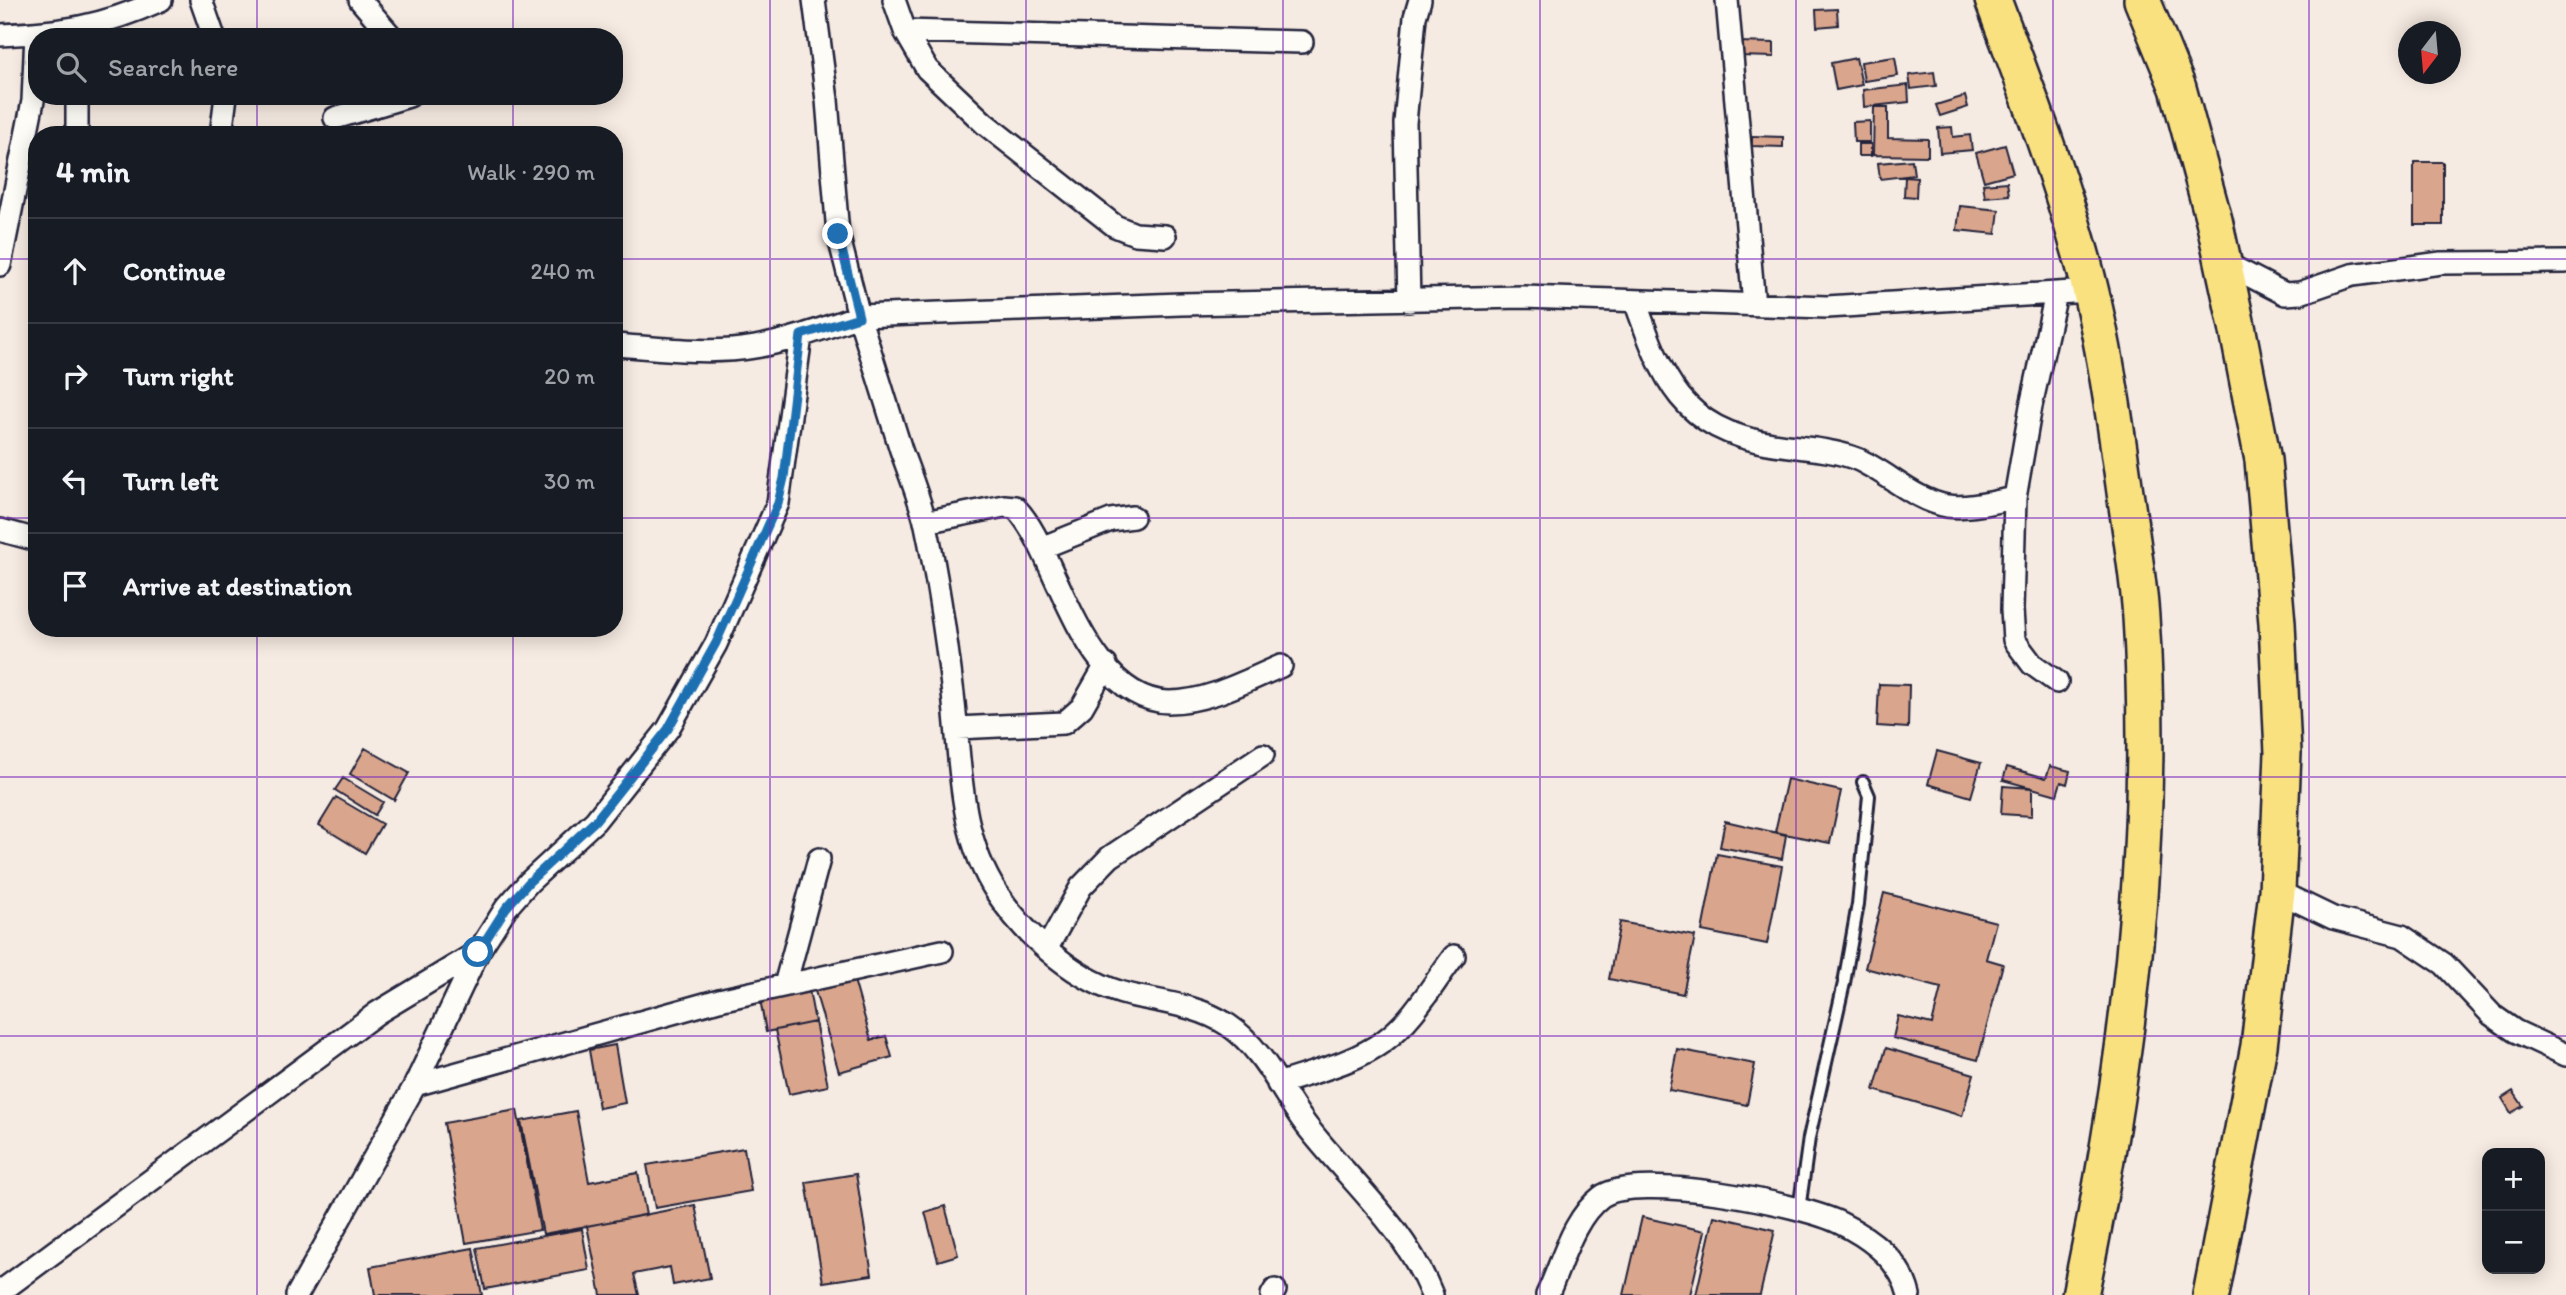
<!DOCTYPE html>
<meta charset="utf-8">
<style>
body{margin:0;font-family:Itim,sans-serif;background:#242831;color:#f1f3f6}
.controls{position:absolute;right:21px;bottom:21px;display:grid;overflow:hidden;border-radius:14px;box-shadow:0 4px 18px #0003}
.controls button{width:63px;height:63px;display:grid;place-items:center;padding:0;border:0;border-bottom:2px solid #363941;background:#171b24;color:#f1f3f6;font:35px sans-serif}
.compass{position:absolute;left:2398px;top:21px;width:63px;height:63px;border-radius:50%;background:#171b24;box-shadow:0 4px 18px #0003;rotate:196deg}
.stop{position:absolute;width:21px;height:21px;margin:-16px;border:5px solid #1f6fb2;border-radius:50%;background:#fff}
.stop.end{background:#1f6fb2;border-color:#fff;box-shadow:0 2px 7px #0008}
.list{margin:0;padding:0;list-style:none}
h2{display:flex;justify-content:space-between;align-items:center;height:91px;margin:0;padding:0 28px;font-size:30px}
h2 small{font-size:23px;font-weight:400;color:#9ea1a6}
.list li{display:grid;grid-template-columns:46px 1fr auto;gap:21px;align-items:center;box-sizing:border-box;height:105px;padding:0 28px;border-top:2px solid #363941}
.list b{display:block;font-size:26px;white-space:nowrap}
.list em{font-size:23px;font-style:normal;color:#9ea1a6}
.icon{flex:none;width:38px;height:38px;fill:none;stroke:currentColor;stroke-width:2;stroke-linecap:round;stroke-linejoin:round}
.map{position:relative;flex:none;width:2566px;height:1295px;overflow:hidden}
.search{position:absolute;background:#171b24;box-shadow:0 4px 18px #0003;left:28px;top:28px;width:595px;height:77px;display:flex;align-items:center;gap:18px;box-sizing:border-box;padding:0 24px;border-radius:28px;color:#9ea1a6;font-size:26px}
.panel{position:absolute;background:#171b24;box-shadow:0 4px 18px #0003;left:28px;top:126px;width:595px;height:511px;border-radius:28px}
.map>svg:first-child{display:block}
</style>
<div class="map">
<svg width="2566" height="1295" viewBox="0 0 2566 1295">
<rect width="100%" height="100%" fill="#f6ebe2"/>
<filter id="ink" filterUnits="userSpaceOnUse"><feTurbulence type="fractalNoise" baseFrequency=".0143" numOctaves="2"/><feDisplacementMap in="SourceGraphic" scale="14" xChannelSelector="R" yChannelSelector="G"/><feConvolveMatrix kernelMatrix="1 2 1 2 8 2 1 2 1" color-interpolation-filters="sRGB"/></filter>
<g filter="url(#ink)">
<path fill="#d9a68d" stroke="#22223b" stroke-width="2" d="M1837 9 1838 25 1817 27 1816 10Z
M1737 42 1774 43V57L1737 56Z
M1895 57 1898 76 1864 81 1861 62Z
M1856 58 1862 85 1836 90 1831 63Z
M1934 72 1936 86 1911 89 1909 75Z
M1908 85 1909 102 1864 107 1863 90Z
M1965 96 1968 107 1940 116 1936 105Z
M1874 107H1888V138L1928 139V156L1873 155Z
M1870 121V142H1854L1853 122Z
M1952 127 1953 137 1970 135 1972 150 1940 153 1938 128Z
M1752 136 1783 137V147L1752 146Z
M1858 144H1871V156H1858Z
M2005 145 2013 173 1984 181 1976 153Z
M1912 160 1914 175 1880 179 1878 163Z
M2414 162H2443V225H2414Z
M1905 177 1917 178 1916 197 1904 196Z
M2007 182 2009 195 1985 197 1983 184Z
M1960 206 1999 210 1996 234 1957 230Z
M1879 684 1909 685 1908 728 1877 726Z
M365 748 409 773 394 800 350 774Z
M1937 751 1981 763 1971 797 1928 784Z
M2050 766 2070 771 2067 784 2061 782 2057 795 2003 780 2007 767 2046 778Z
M343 778 383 802 375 815 335 790Z
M1787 779 1841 791 1830 843 1775 832Z
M2003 786 2032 788V816L2001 814Z
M336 797 382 824 365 853 319 825Z
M1725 821 1786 835 1782 859 1720 847Z
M1717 854 1782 866 1767 944 1702 931Z
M1884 893 1996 922 1986 959 2003 964 1978 1060 1893 1038 1898 1016 1932 1024 1941 988 1865 968Z
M1620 922 1695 936 1683 994 1609 979Z
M854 980 871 1040 886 1036 892 1057 839 1072 815 991Z
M809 990 815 1022 766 1032 760 999Z
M815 1022 828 1086 789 1094 775 1030Z
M615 1045 625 1103 599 1108 589 1050Z
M1886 1048 1974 1074 1962 1116 1874 1090Z
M1677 1049 1755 1064 1747 1105 1669 1090Z
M2513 1091 2523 1106 2511 1113 2502 1098Z
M517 1110 540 1230 466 1243 444 1123Z
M576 1111 589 1182 638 1173 646 1215 543 1234 521 1121Z
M744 1148 751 1191 655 1208 647 1165Z
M856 1174 872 1275 823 1282 806 1182Z
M695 1205 710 1278 673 1285 670 1267 634 1274 639 1295H601L587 1226Z
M945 1206 958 1255 938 1261 925 1212Z
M1714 1216 1775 1230 1760 1295H1696Z
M1642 1217 1705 1231 1690 1295H1624Z
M582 1229 589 1270 485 1289 477 1248Z
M473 1248 482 1295H375L370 1267Z"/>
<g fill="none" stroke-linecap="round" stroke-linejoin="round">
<g stroke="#22223b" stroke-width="16">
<path id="service" d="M1799 1210 1809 1138 1844 983 1858 904 1869 796 1863 782"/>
</g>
<g stroke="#22223b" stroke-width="26">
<path id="minor" d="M201 0 214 37
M360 0 392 37
M894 0 905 31 927 69 984 123 1115 226 1135 234 1165 236
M1727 0 1754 305
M905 31 1302 42
M0 35C64 32 101 27 161 0
M335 118 409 96
M77 135V96
M221 135 226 96
M2223 262 2285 294 2300 293 2352 275 2441 263 2566 262
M0 265 33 101 36 33
M2056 294 2031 406 2015 498 2012 610 2014 640 2032 664 2057 682
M1409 301 1405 123 1415 17 1420 0
M1635 301C1663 380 1681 429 1773 444 1800 448 1832 449 1857 459 1887 472 1914 500 1947 506 1969 509 1993 502 2015 498
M614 345C659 348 710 355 755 347 791 341 824 328 859 316L838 234 827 100 814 0
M925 522 1004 506 1015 507C1034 527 1045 557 1057 582 1078 627 1110 701 1169 702 1208 702 1246 681 1281 666
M0 530 37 540
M1041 548 1111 520 1133 517
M957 728 1064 723 1082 707 1106 665
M2277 891 2333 918 2402 936 2444 964 2492 1015 2515 1031 2566 1055
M1047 948 1081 887 1110 857 1263 755
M785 985 819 859
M1278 1084C1313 1072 1354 1063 1384 1041 1413 1020 1433 984 1454 956
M415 1085 719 1000 942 951
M0 1292 377 1013 478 952
M297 1295 415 1085 478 952 506 908 529 882 595 821 668 729 716 644 778 503 801 336
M1272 1295 1275 1290
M1432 1295C1404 1225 1351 1183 1306 1125 1281 1092 1264 1049 1228 1025 1200 1006 1162 1002 1130 995 1078 983 1026 937 997 893 958 834 961 762 953 694 946 637 938 581 926 525 920 500 910 475 901 450 887 406 873 361 859 316L1181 304 1523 297 1827 307 2089 291
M1547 1295C1562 1264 1572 1219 1601 1197 1635 1171 1804 1204 1842 1224 1872 1239 1901 1261 1909 1295"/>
</g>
<g stroke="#22223b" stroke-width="40">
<path id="trunk" d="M1993 0C2024 83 2056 166 2080 251 2102 327 2113 407 2124 485 2130 529 2138 573 2141 617 2156 846 2127 1071 2080 1295
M2142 0 2178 88 2214 220 2237 326 2263 460 2277 623 2283 753 2277 891 2259 1046 2211 1295"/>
</g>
<use href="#service" stroke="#fdfcf7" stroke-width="10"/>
<use href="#minor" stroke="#fdfcf7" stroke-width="21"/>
<use href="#trunk" stroke="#fae180" stroke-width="35"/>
</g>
</g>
<g fill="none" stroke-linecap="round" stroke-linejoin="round" filter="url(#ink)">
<path stroke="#1f6fb2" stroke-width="9" d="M478 952 506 908 529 882 595 821 668 729 716 643 778 503 784 478 801 335 859 317 838 234"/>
</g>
<path fill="none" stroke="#7b2cbf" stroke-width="2" stroke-opacity="0.55" d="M257 0V37M513 0V37M770 0V1295M1026 0V1295M1283 0V1295M1540 0V1295M1796 0V1295M2053 0V1295M2309 0V1295M257 96V135M513 96V135M0 259H37M614 259H2566M0 518H37M614 518H2566M257 628V1295M513 628V1295M0 777H2566M0 1036H2566"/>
</svg>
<div class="controls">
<button>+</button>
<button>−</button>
</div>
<svg class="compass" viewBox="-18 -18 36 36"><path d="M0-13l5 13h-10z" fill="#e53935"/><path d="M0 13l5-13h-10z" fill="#9ea1a6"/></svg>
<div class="stop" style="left:478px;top:952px"></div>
<div class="stop end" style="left:838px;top:234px"></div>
<div class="search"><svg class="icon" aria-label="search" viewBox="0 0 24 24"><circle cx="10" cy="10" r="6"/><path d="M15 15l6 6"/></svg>Search here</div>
<section class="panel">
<h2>4 min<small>Walk · 290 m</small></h2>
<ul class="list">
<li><svg class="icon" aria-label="ahead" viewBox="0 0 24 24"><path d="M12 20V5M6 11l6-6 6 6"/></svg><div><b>Continue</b></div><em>240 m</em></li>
<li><svg class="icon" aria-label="right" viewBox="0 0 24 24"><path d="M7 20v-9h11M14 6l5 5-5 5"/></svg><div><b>Turn right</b></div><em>20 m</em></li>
<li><svg class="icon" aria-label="left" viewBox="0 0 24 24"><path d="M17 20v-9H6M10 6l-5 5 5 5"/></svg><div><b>Turn left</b></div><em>30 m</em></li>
<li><svg class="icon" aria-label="arrive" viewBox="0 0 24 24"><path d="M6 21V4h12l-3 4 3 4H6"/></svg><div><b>Arrive at destination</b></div></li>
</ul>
</section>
</div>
